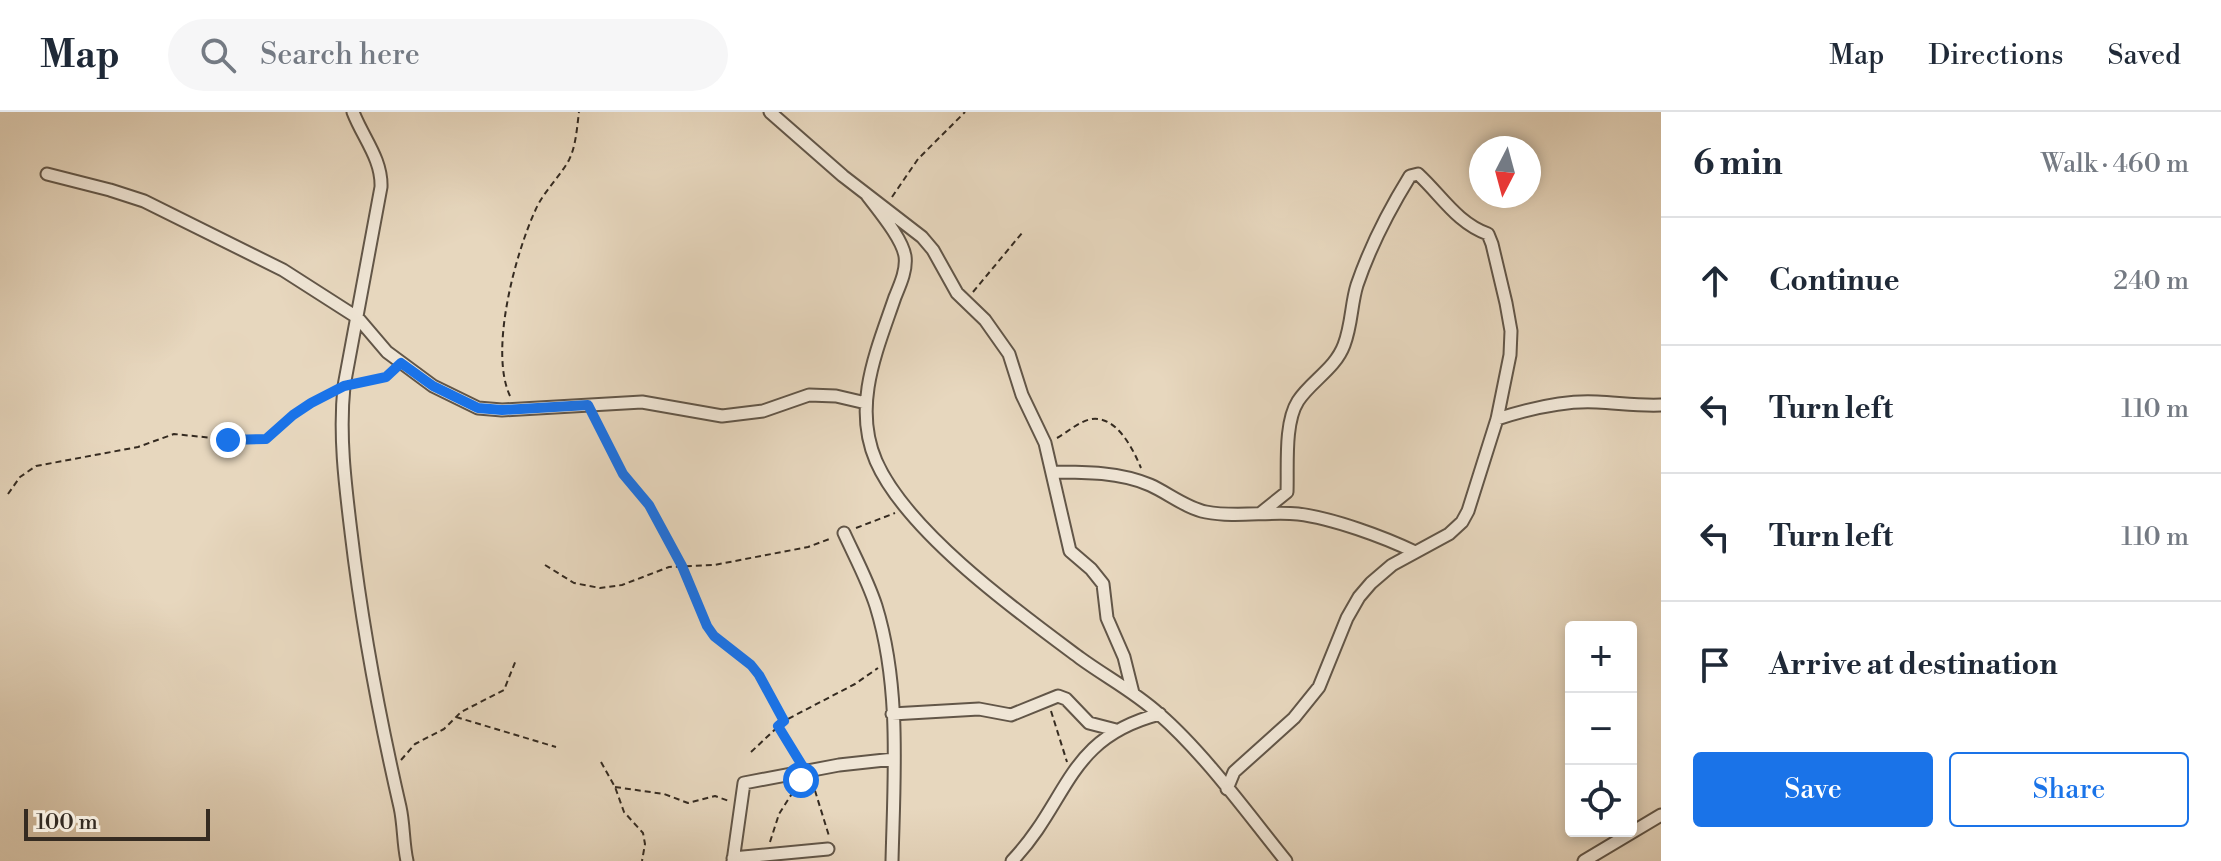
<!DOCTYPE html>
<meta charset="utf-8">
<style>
body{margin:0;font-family:"Libre Bodoni",serif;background:#f6f6f7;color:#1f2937}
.controls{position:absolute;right:24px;bottom:24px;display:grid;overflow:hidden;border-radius:8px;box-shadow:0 4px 12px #0003}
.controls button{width:72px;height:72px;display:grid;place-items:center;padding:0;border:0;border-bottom:2px solid #e0e1e3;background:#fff;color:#1f2937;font:40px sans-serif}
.compass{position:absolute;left:1469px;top:24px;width:72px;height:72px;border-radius:50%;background:#fff;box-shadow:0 4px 12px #0003;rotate:186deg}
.scale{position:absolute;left:24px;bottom:20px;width:186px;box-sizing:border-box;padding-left:8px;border:4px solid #352b21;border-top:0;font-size:22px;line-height:28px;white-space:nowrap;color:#352b21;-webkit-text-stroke:6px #efe5d5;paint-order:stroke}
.stop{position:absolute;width:24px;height:24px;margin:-18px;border:6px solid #1a73e8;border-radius:50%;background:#fff}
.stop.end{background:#1a73e8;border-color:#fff;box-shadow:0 2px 8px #0008}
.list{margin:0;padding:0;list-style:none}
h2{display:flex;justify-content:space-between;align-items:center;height:104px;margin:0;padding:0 32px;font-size:34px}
h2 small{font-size:26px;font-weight:400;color:#747a83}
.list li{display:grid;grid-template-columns:52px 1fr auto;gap:24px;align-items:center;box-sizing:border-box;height:128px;padding:0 32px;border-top:2px solid #e0e1e3}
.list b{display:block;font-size:30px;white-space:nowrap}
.list em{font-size:26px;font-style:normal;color:#747a83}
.actions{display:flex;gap:16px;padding:24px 32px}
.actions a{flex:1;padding:18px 0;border:2px solid #1a73e8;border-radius:8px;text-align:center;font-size:28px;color:#1a73e8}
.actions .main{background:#1a73e8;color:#fff}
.icon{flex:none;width:44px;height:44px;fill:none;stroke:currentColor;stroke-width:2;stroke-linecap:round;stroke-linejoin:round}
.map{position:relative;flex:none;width:1661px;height:749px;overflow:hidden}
header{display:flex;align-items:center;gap:48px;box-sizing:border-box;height:112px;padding:0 40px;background:#fff;border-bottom:2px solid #e0e1e3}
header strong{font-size:38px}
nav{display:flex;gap:44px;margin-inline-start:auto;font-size:28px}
.search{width:560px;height:72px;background:#f6f6f7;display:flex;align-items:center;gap:20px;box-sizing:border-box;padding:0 28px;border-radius:44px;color:#747a83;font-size:30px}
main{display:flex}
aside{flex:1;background:#fff}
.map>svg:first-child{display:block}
</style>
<header>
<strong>Map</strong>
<div class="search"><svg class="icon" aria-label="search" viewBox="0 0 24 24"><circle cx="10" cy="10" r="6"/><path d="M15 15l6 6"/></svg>Search here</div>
<nav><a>Map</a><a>Directions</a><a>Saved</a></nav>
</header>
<main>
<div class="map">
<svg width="1661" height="749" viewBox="0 0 1661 749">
<rect width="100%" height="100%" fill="#e7d7be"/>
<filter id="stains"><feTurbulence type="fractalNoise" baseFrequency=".0025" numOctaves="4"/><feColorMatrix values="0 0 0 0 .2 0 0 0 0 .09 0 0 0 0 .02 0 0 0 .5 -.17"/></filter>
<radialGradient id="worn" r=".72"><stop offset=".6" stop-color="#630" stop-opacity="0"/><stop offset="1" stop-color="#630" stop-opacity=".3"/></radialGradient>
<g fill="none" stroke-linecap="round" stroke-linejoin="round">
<g stroke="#625648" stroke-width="15">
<path id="minor" d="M353 0C363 26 382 47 381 75L344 274C339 323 345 371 351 420 362 513 379 604 400 695 404 713 403 731 407 749
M770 0 843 64 922 125 933 138 957 181 985 208 1009 242 1022 283 1045 331 1070 439 1091 457 1103 472 1107 506 1124 545 1133 581
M47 62 110 78 144 89 283 158 358 206 387 240 433 274 478 296 502 298 642 290 722 304 763 299 809 283 836 284 866 291
M867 83C878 98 902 126 905 144 907 158 900 173 895 185 877 238 852 293 876 349 907 420 1018 500 1080 546 1106 565 1135 580 1159 602 1204 641 1248 702 1286 749
M1497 307C1528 297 1565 288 1597 290 1619 291 1639 294 1661 293
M1053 360C1085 360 1120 360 1150 373 1168 381 1186 396 1206 400 1236 406 1268 399 1298 402 1332 406 1384 425 1415 440
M844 421C855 445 868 469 876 494 901 575 894 665 892 749
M892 602 979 597 1011 603 1058 584 1066 587 1089 611 1116 618
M1227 677 1234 660 1294 606 1319 575 1347 506 1359 485 1371 471 1392 453 1449 422 1462 410 1468 399 1497 307 1510 243 1511 219 1506 191 1492 132 1488 122C1457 111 1441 83 1418 62L1410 64C1389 98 1370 135 1357 173 1351 192 1352 212 1344 233 1335 257 1311 269 1298 289 1284 311 1288 354 1287 380L1262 400
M733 746 828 737
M733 749 744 671 839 653 894 647
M1012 749C1070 688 1066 626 1160 602
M1584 749 1661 703"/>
</g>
<path stroke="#352b21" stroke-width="2" stroke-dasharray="6 4" stroke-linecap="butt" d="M892 85 918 47 965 0
M973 180 1022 121
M359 271 386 265 393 259
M510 284C489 239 515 143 535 99 543 80 559 66 569 48 576 34 577 15 579 0
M594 305 623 362 649 393 682 454 707 514 714 524 751 553 759 563 784 609
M1057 326C1068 320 1079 309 1092 307 1117 304 1133 337 1141 356
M8 382 20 365 36 354 138 335 174 322 243 329 266 327 293 303 331 282
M856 416 895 401
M545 453 574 471 600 476 622 473 669 455 714 453 808 435 832 426
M1051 599 1067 650
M456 605 556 635
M779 615 797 648
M751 640 784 609 855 572 878 556
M401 648 415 632 444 617 461 600 504 578 516 548
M601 650 615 675 624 700 643 721 645 732 642 749
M812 669 829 724
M615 675 664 682 688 691 715 684 729 689
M770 730 779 702 798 672"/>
<use href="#minor" stroke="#efe5d5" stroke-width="11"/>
</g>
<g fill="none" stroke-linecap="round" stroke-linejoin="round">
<path stroke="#1a73e8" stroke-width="10" d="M228 328 266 327 293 303 311 291 344 274 386 265 401 251 433 274 478 296 502 298 588 293 623 362 649 393 682 454 707 514 714 524 751 553 759 563 784 609 778 614 808 663 801 668"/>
</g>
<rect width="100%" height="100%" filter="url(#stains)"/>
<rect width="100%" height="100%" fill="url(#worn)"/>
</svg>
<div class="controls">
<button>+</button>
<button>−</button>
<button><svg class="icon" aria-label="locate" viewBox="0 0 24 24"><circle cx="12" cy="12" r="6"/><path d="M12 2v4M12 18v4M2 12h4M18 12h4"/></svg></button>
</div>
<svg class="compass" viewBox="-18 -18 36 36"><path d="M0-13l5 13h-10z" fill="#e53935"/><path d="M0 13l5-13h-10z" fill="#747a83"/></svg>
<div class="scale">100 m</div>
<div class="stop" style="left:801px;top:668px"></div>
<div class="stop end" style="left:228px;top:328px"></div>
</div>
<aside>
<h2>6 min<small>Walk · 460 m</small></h2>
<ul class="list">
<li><svg class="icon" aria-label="ahead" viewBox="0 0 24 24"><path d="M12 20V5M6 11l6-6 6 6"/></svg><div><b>Continue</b></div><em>240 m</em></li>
<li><svg class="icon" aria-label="left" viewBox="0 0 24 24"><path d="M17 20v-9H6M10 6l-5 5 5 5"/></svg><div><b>Turn left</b></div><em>110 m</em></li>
<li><svg class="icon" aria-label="left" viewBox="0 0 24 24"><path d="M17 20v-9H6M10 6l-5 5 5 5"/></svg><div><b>Turn left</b></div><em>110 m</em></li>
<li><svg class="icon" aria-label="arrive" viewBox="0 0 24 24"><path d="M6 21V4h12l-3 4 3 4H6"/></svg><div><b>Arrive at destination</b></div></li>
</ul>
<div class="actions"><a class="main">Save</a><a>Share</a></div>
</aside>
</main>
